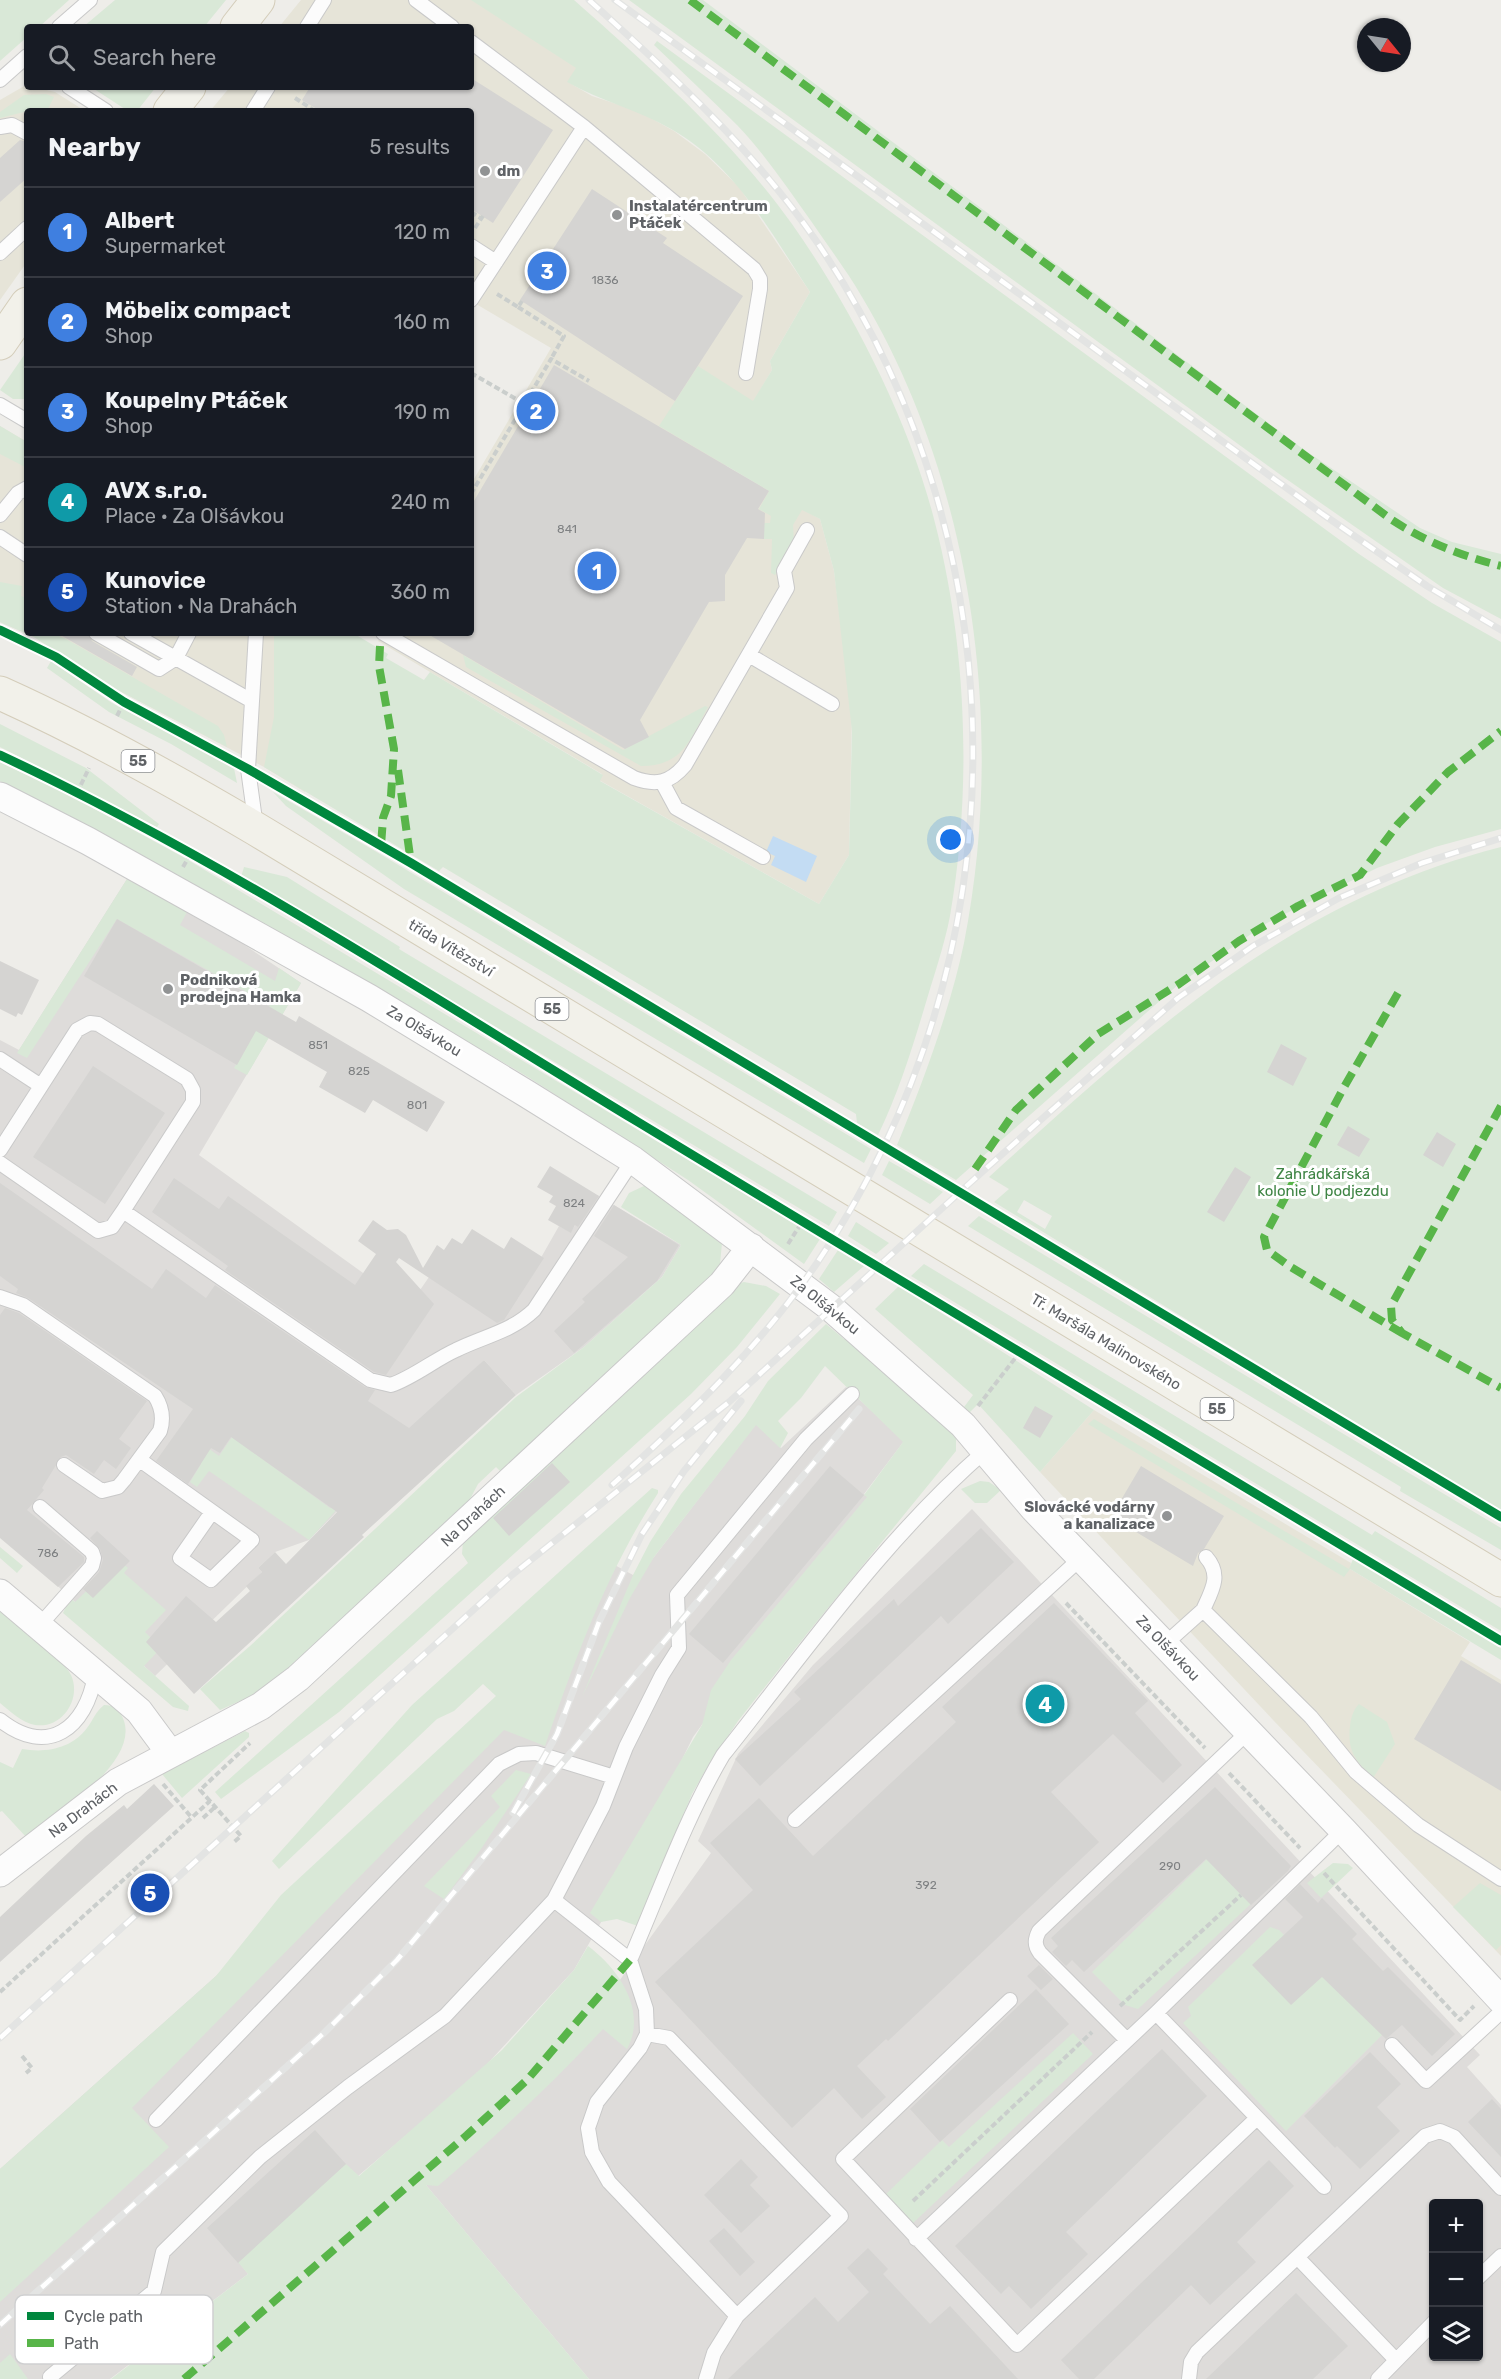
<!DOCTYPE html>
<meta charset="utf-8">
<style>
body{margin:0;font-family:Rubik,sans-serif;background:#20242c;color:#f1f3f6}
.controls{position:absolute;right:18px;bottom:18px;display:grid;overflow:hidden;border-radius:6px;box-shadow:0 2px 4px #0004}
.controls button{width:54px;height:54px;display:grid;place-items:center;padding:0;border:0;border-bottom:2px solid #363941;background:#171b24;color:#f1f3f6;font:30px sans-serif}
.compass{position:absolute;left:1357px;top:18px;width:54px;height:54px;border-radius:50%;background:#171b24;box-shadow:0 2px 4px #0004;rotate:120deg}
.you{position:absolute;left:951px;top:840px;width:21px;height:21px;margin:-15px;border:4px solid #fff;border-radius:50%;background:#1a73e8;box-shadow:0 0 0 9px #1a73e833}
.badge{display:grid;place-items:center;width:39px;height:39px;border-radius:50%;background:#2563eb;color:#fff;font-size:20px;font-weight:700}
.pin{position:absolute;translate:-50% -50%;border:3px solid #fff;box-shadow:0 2px 6px #0006}
.list{margin:0;padding:0;list-style:none}
h2{display:flex;justify-content:space-between;align-items:center;height:78px;margin:0;padding:0 24px;font-size:26px}
h2 small{font-size:20px;font-weight:400;color:#9ea1a6}
.list li{display:grid;grid-template-columns:39px 1fr auto;gap:18px;align-items:center;box-sizing:border-box;height:90px;padding:0 24px;border-top:2px solid #363941}
.list b{display:block;font-size:22px;white-space:nowrap}
.list p{margin:0;font-size:20px;white-space:nowrap;color:#9ea1a6}
.list em{font-size:20px;font-style:normal;color:#9ea1a6}
.icon{flex:none;width:33px;height:33px;fill:none;stroke:currentColor;stroke-width:2;stroke-linecap:round;stroke-linejoin:round}
.map{position:relative;flex:none;width:1501px;height:2379px;overflow:hidden}
.search{position:absolute;background:#171b24;box-shadow:0 2px 4px #0004;left:24px;top:24px;width:450px;height:66px;display:flex;align-items:center;gap:15px;box-sizing:border-box;padding:0 21px;border-radius:6px;color:#9ea1a6;font-size:22px}
.panel{position:absolute;background:#171b24;box-shadow:0 2px 4px #0004;left:24px;top:108px;width:450px;height:528px;border-radius:6px}
.map>svg:first-child{display:block}
</style>
<div class="map">
<svg width="1501" height="2379" viewBox="0 0 1501 2379">
<rect width="100%" height="100%" fill="#eeede9"/>
<path fill="#e6e4d8" d="M301 0H472L577 68 568 82 592 96 638 111 674 131 705 154 739 187 810 292 770 361 772 370 753 402 726 466 820 519 834 571 852 713 849 855 819 904 599 780 602 774 378 641 383 633H471V484L551 348 471 301V111H210L230 87H471V27H279Z
M26 85 55 92 85 111H27V262L0 300V100Z
M0 426 27 442V633H353L305 792 264 767 116 689 34 637 0 622Z
M1094 1410 1351 1563 1350 1569 1470 1642 1461 1656 1501 1680V1956L1274 1721 1040 1472Z"/>
<path fill="#dedcda" fill-rule="evenodd" d="M127 879 243 944 301 983 199 1155 409 1306 447 1251 518 1298 559 1226 571 1232 586 1207 597 1195 681 1245 662 1277 584 1347 516 1395 484 1360 309 1540 275 1552 258 1568 262 1572 155 1676 35 1565 0 1537V1040L19 1050Z
M846 1387 904 1441 864 1494 868 1497 693 1737 613 1901 574 1970 475 2077 358 2176 346 2165 238 2261 248 2274 110 2379H0V2169L216 1976 467 1744 611 1563 633 1575 654 1557 756 1424 781 1448Z
M972 1509 1480 2055 1467 2067 1501 2105V2379H589L426 2185 612 1991 711 1853 698 1841 738 1754 813 1665ZM1434 2204H1478V2356H1434Z"/>
<path fill="#d9e8d7" fill-rule="evenodd" d="M0 0H69L39 27H27V37L0 61Z
M115 0H226L204 27H83Z
M471 0H574C651 68 732 140 792 224 852 309 910 422 935 523 967 647 972 790 950 916 944 947 933 978 924 1009 911 1052 898 1094 878 1135L857 1123 856 1114 443 867 439 871 264 767 274 717V633H353L388 654 386 658 424 680 430 672 603 775 600 781 819 904 849 855 852 731 834 571 820 519 802 510 793 525 794 543 775 575 771 573 772 539H764V523H770L771 516 759 509 769 491 659 426 698 366 753 401 772 370 770 361 810 292C771 233 735 165 671 129 638 110 601 101 567 82L576 68Z
M629 0H703L1303 449 1420 528 1452 542 1501 554V619L1443 588 1282 476Z
M657 41 1359 554 1432 603 1501 642V829L1435 847 1377 868 1267 923 1179 984 956 1180 897 1145C923 1082 950 1010 964 943 1006 731 974 484 862 297 847 271 828 246 811 221 788 189 765 154 737 125 710 98 682 72 654 45Z
M91 87H156L137 111H128Z
M46 94 54 97 47 111 32 110 0 118V112L24 95Z
M27 351V399H13L0 390Z
M0 426 27 442V468L0 454Z
M0 582 22 586 21 596 27 598V633H52L66 639 218 726 224 735 227 747 116 689 34 637 0 622Z
M463 655 623 750 705 706 708 707C690 740 683 766 641 766L466 667Z
M51 661 112 703 234 768 237 783 171 744 109 712 47 668Z
M0 724 86 768 159 824 157 827 0 747Z
M0 762 73 797 183 857 820 1239 804 1264 688 1180 528 1077 284 935 0 781Z
M273 792 375 851 871 1149 864 1163 404 889 286 806Z
M1501 847V1511L994 1202 1009 1189 989 1177C1146 1035 1289 901 1501 847ZM1024 1200 1052 1216 1045 1229 1017 1212Z
M244 867 287 877 400 947 399 949 837 1212 829 1226 267 890 241 877Z
M127 879 187 912 180 925 275 981 279 968 301 983 247 1075 234 1068 270 1005 117 919 27 1058 17 1053Z
M889 1161 943 1192 930 1204 882 1175Z
M646 1185 722 1243 720 1264 713 1275 504 1475 496 1467 478 1484 469 1501 362 1608 262 1691 220 1710 200 1689 250 1646 516 1397 584 1347 662 1277 681 1245 621 1207 629 1193Z
M979 1216 1501 1528V1550L1400 1491 1401 1487 968 1226Z
M856 1222 889 1243 876 1254 848 1236Z
M838 1250 864 1266 834 1292 819 1279Z
M924 1264 1372 1535 1375 1531 1501 1608V1631L911 1276Z
M744 1282 766 1286 780 1294 737 1347 691 1394 339 1712 221 1799 215 1792 468 1563 462 1554 463 1541 738 1284Z
M899 1286 1094 1410 1040 1472 978 1404 969 1413 964 1407 973 1395 875 1309Z
M826 1324 844 1339 847 1336 956 1434V1451L806 1635 738 1721 708 1766 692 1794 638 1926 617 1919 601 1922 590 1913 702 1725 711 1690 731 1660 867 1497 864 1495 903 1442 825 1366 801 1398 778 1421 788 1433 780 1448 756 1425 654 1557 630 1598 582 1697 633 1575 650 1542 681 1494 745 1416 768 1381Z
M1094 1419 1349 1569 1353 1559 1501 1648V1660L1350 1569 1344 1577 1088 1424Z
M191 1436 219 1456 232 1437 330 1508 339 1507 309 1540 209 1471 197 1487 190 1482 201 1464 181 1450Z
M980 1481 989 1482 1001 1490 987 1503H975L961 1489Z
M652 1488 658 1490V1493C606 1574 576 1656 545 1746L504 1730 132 2108 169 2147 0 2302V2169L216 1976 281 1895 496 1696 483 1684 454 1711 437 1719 279 1869 272 1861 412 1705Z
M0 1547 23 1566 17 1573 0 1558Z
M119 1560 128 1568 124 1573 166 1610 145 1632 161 1648 144 1666 189 1706 188 1711 173 1707 63 1613 70 1598 75 1602Z
M0 1610C17 1624 63 1658 71 1675 82 1699 62 1729 35 1725 22 1723 10 1711 0 1703Z
M1359 1704 1387 1722 1395 1744 1373 1778C1356 1761 1347 1751 1350 1726 1351 1718 1353 1710 1359 1704Z
M104 1705C114 1705 121 1711 124 1721 138 1764 56 1814 27 1838L2 1811 0 1812V1762L13 1768 22 1749C46 1753 71 1749 87 1728 93 1720 96 1711 104 1705Z
M245 1731 249 1733V1737L182 1798 162 1774Z
M516 1770 531 1774 481 1849 444 1899 424 1886 500 1807 491 1796Z
M1209 1857 1253 1902 1138 2009 1125 2005 1092 1972Z
M1333 1863 1348 1864 1353 1868 1321 1898 1307 1883Z
M1480 1883 1501 1895V1945L1496 1950 1453 1907Z
M1270 1927 1279 1930 1383 2034 1286 2131 1183 2023 1191 2016 1188 2007Z
M588 1946C618 1968 648 2011 627 2049L603 2029C551 2085 496 2136 438 2186L426 2185 589 2379H111L248 2274 237 2261 346 2164 359 2176 502 2050 574 1970Z
M1073 2033 1093 2054 913 2223 886 2194 942 2140 949 2147Z
M10 2354 28 2379H0V2363Z"/>
<path fill="#c3dcf3" d="M773 836 817 856 806 882 771 865 775 856 766 852Z"/>
<path fill="#d5d4d2" d="M471 78 553 130 493 223 471 209V111H320L302 100 310 87H471Z
M20 140 27 142V178L0 202V158Z
M592 189 667 238 663 243 743 296 675 401 520 300Z
M554 365 769 491 758 509 765 513 764 539 747 538 725 575V601L709 602 640 720 649 737 625 749 426 633H471V506Z
M57 633H87L92 641 137 667 132 676Z
M117 919 296 1022 299 1016 445 1102 427 1132 373 1100 365 1113 319 1087 327 1072 256 1031 237 1065 84 976Z
M0 961 39 980 22 1015 18 1013 16 1017 0 1009Z
M1281 1044 1307 1058 1293 1086 1267 1072Z
M93 1066 165 1113 105 1204 33 1157Z
M1348 1126 1370 1139 1359 1157 1337 1145Z
M1437 1132 1456 1144 1443 1167 1423 1155Z
M550 1166 599 1196 578 1227 575 1225 571 1233 548 1220 556 1206 549 1202 553 1196 537 1187Z
M1235 1167 1251 1177 1224 1222 1207 1212Z
M174 1178 219 1209 228 1196 355 1285 376 1254 358 1241 373 1220 387 1230 398 1229 406 1235 423 1268 437 1245 444 1250 452 1238 462 1244 472 1229 504 1249 511 1237 544 1258 504 1320 497 1323 399 1258 396 1262 434 1304 386 1375 374 1372 225 1270 228 1266 152 1212Z
M0 1183 152 1289 166 1269 206 1298 215 1285 365 1387 375 1390 368 1401 409 1428 484 1360 516 1395 362 1535 364 1537 194 1694 146 1642 186 1596 216 1622 250 1591 246 1586 262 1572 258 1568 275 1552 286 1564 337 1512 231 1437 220 1453 211 1448 188 1484 156 1461 193 1409 28 1298 16 1293 18 1289 0 1276Z
M614 1205 679 1245 657 1281 574 1353 554 1331 585 1302 582 1299 628 1257 594 1236Z
M5 1308 19 1313 147 1401 119 1439 131 1448 116 1469 104 1460 94 1474 66 1455 61 1457 42 1488 44 1490 27 1510 84 1557V1562L58 1587 0 1538V1315Z
M1035 1406 1053 1416 1040 1438 1023 1428Z
M552 1463 570 1482 509 1536 493 1518Z
M830 1466 864 1495 723 1663 689 1634Z
M1141 1466 1224 1516 1204 1549 1198 1553 1193 1566 1111 1517Z
M981 1528 1014 1562 948 1624 941 1616 760 1786 735 1759 801 1699 794 1692 894 1599 898 1606Z
M97 1531 130 1561 93 1598 83 1589 99 1572 103 1560 100 1549 90 1538Z
M1054 1603 1148 1701 1135 1713 1182 1765 1163 1783 1113 1734 1051 1792 1099 1842 888 2041 886 2039 857 2066 886 2097 862 2119 834 2088 792 2128 655 1982 753 1890 710 1843 759 1798 813 1856 956 1722 942 1707Z
M1461 1660 1501 1684V1791L1414 1739Z
M154 1784 174 1806 0 1962V1917L86 1836 124 1805 127 1809Z
M1215 1787 1291 1866 1288 1871 1251 1905 1206 1859 1084 1972 1072 1960 1066 1966 1052 1952 1058 1946 1051 1938Z
M1300 1884 1318 1903 1322 1898 1357 1934 1352 1939 1383 1971 1388 1967 1455 2034 1432 2056 1402 2025 1386 2039 1322 1977 1291 2005 1252 1965 1303 1917 1285 1899Z
M1039 1965 1053 1979 1041 1990 1027 1976Z
M1036 1989 1069 2024 940 2142 910 2109Z
M1162 2049 1207 2096 1066 2232 1088 2254 1031 2309 1009 2286 1001 2294 955 2246Z
M1370 2052 1401 2084 1377 2107 1400 2131 1360 2169 1337 2146 1335 2148 1304 2116Z
M1492 2099 1501 2109V2157L1468 2122Z
M315 2130 346 2164 238 2263 207 2228Z
M741 2159 758 2177 750 2185 770 2206 741 2233 704 2195Z
M1269 2160 1294 2186 1237 2242 1256 2262 1210 2305 1191 2285 1094 2379H1079L1061 2360Z
M724 2228 755 2262 740 2276 709 2241Z
M868 2248 888 2269 883 2274 930 2324 950 2306 1018 2379H728L815 2297 838 2322 869 2292 847 2268Z
M1296 2293 1348 2346 1313 2379H1206Z"/>
<g fill="none" stroke-linecap="round" stroke-linejoin="round">
<g stroke="#c9c9c9" stroke-width="16">
<path id="lane" d="M416 0 452 27
M59 27 90 0
M307 27 324 0
M471 42 584 127 471 300
M0 80 27 56
M69 87 106 111
M253 111 268 87
M0 127 12 125 27 133
M584 127 754 269 760 279V289L746 373
M471 246 496 262
M0 253 27 228
M0 405 27 421
M0 515 18 493 27 488
M0 537 27 555
M96 633 159 669 176 658 189 633
M131 633 252 701 248 769 256 827
M383 633 634 778C656 786 670 783 685 765L787 588 784 571 807 530
M749 655 832 704
M252 701 256 633
M662 782 676 808 763 857
M0 1059 41 1086
M0 1150 77 1030 90 1023 98 1024 187 1079 193 1090V1102L123 1211
M0 1163 98 1231 112 1227 123 1211 370 1380 391 1385C414 1377 434 1360 456 1350 484 1336 511 1332 534 1310L633 1160
M0 1297 23 1305 155 1396C162 1407 164 1418 160 1431L124 1480 118 1487 102 1491 64 1465
M140 1460 252 1540 211 1580 180 1558 212 1512
M1203 1610C1212 1590 1222 1575 1206 1557
M39 1626 92 1566 94 1558 92 1552 40 1507
M1164 1645 1203 1610 1311 1717 1356 1772 1418 1825 1501 1879
M0 1720C48 1758 86 1728 95 1675
M795 1820 1081 1558
M554 1900 603 1806 626 1747 662 1675 679 1648 677 1595 806 1439 852 1394
M630 1960C660 1891 685 1819 723 1755 806 1651 884 1539 985 1451
M1010 2000 843 2159 1017 2345 1257 2118
M1156 2013 1324 2187
M647 2034 669 2038 841 2216 737 2316 609 2182 592 2152 588 2128 597 2102 640 2048Z
M1127 2040 1040 1953C1034 1945 1035 1939 1039 1931L1248 1732
M1392 2045 1426 2081 1501 2012
M156 2120 499 1764 519 1754 536 1753 614 1777
M916 2239 1156 2013 1343 1830
M1298 2258 1396 2360
M1478 2278 1501 2256
M50 2377 154 2291 163 2252 260 2157 348 2087 445 2016 554 1900 630 1960 646 2009 647 2034
M706 2379 714 2353 737 2316
M1189 2379 1191 2362 1197 2352 1425 2136 1440 2131 1454 2137 1501 2188
M1378 2379 1434 2322"/>
</g>
<g stroke="#c9c9c9" stroke-width="29">
<path id="street" d="M0 796 88 841 369 998 527 1094 633 1160 831 1308 963 1425 1034 1509 1343 1830 1501 2000
M0 1593 139 1711 170 1753
M0 1873 118 1782 261 1706 298 1678 722 1284 751 1247"/>
</g>
<g stroke="#d4cdba" stroke-width="35">
<path id="primary" d="M237 27 258 0
M170 111 189 87
M0 343 27 304
M0 693C89 733 173 780 256 829L1501 1580"/>
</g>
<path stroke="#cacecc" stroke-width="4" stroke-dasharray="6 3" stroke-linecap="butt" d="M295 98 315 111
M471 212 482 219
M475 228 483 216
M497 294 518 307 522 301
M518 307 564 336 551 359
M471 373 525 404
M471 494 551 359 589 381
M117 716 124 702
M77 793 89 768
M183 867 190 855
M230 877 232 872
M788 1244 802 1222
M978 1406 1020 1352
M1066 1603 1205 1748
M1229 1773 1300 1848
M163 1784 192 1818
M210 1801 200 1790 250 1743
M203 1818 215 1807
M1324 1873 1460 2020 1474 2006
M0 1992 210 1801 241 1836 234 1842
M1120 2006 1241 1895
M22 2056 32 2068 26 2073
M913 2201 1092 2032"/>
<use href="#lane" stroke="#fcfcfc" stroke-width="14"/>
<use href="#street" stroke="#fcfcfc" stroke-width="27"/>
<use href="#primary" stroke="#f2f1ea" stroke-width="33"/>
<g stroke="#e3e4e3" stroke-width="7">
<path id="rail" d="M589 0C673 76 755 151 819 245 1025 552 1024 957 817 1263 760 1347 687 1417 612 1485
M615 0 1321 513 1427 586 1501 630
M513 1813 557 1734 599 1622 642 1534 684 1471 741 1401
M0 2038 512 1575 729 1402 981 1173 1178 998 1253 946 1339 898 1422 863 1501 838
M0 2325 324 2033 397 1960 859 1409"/>
</g>
<use href="#rail" stroke="#fff" stroke-width="4.5" stroke-dasharray="14" stroke-linecap="butt"/>
<path stroke="#58b549" stroke-width="8" stroke-dasharray="15 8" stroke-linecap="butt" d="M690 0 1392 520C1426 542 1462 556 1501 566
M380 646 379 666 394 749 391 796 383 818 381 846
M398 770 411 863
M1398 993 1343 1089 1264 1237 1267 1250 1289 1266 1402 1333
M1501 1106 1391 1306 1392 1320 1402 1333 1501 1388
M975 1169 1016 1110 1098 1034 1179 984 1239 941 1298 906 1360 875 1398 824 1448 772 1501 731
M184 2379 467 2135 527 2080 630 1960"/>
<g stroke="#fff" stroke-width="13">
<path id="cycleway" d="M0 630 56 657 124 702 248 769 411 863 1501 1517
M0 755C222 859 428 995 638 1122 925 1296 1213 1468 1501 1641"/>
</g>
<use href="#cycleway" stroke="#00873e" stroke-width="9"/>
</g>
<g fill="#919394" stroke="#fff" stroke-width="2">
<circle cx="485" cy="171" r="6"/>
<circle cx="617" cy="215" r="6"/>
<circle cx="168" cy="989" r="6"/>
<circle cx="1167" cy="1516" r="6"/>
</g>
<g text-anchor="middle" dominant-baseline="central" stroke-width="6" stroke-linejoin="round" paint-order="stroke">
<g font-size="12" fill="#7e8082">
<text x="605" y="280">1836</text>
<text x="567" y="529">841</text>
<text x="318" y="1045">851</text>
<text x="359" y="1071">825</text>
<text x="417" y="1105">801</text>
<text x="574" y="1203">824</text>
<text x="48" y="1553">786</text>
<text x="1170" y="1866">290</text>
<text x="926" y="1885">392</text>
</g>
<g fill="#fff" stroke="#8f9194" stroke-width="1.5">
<rect x="121.5" y="750" width="33" height="22" rx="4.5"/>
<rect x="535.5" y="998" width="33" height="22" rx="4.5"/>
<rect x="1200.5" y="1398" width="33" height="22" rx="4.5"/>
</g>
<g font-size="14" font-weight="bold" fill="#5f6266">
<text x="138" y="761">55</text>
<text x="552" y="1009">55</text>
<text x="1217" y="1409">55</text>
</g>
<g font-size="15" font-weight="bold" fill="#5f6266" stroke="#fff" text-anchor="start">
<text x="497" y="171">dm</text>
<text x="629" y="206">Instalatércentrum<tspan x="629" dy="17">Ptáček</tspan></text>
<text x="180" y="980">Podniková<tspan x="180" dy="17">prodejna Hamka</tspan></text>
<text x="1155" y="1507" text-anchor="end">Slovácké vodárny<tspan x="1155" dy="17">a kanalizace</tspan></text>
</g>
<g font-size="15" fill="#5f6266" stroke="#fff">
<text transform="translate(451 948) rotate(31)">třída Vítězství</text>
<text transform="translate(424 1031) rotate(31)">Za Olšávkou</text>
<text transform="translate(825 1305) rotate(39)">Za Olšávkou</text>
<text transform="translate(1106 1342) rotate(31)">Tř. Maršála Malinovského</text>
<text transform="translate(473 1516) rotate(-43)">Na Drahách</text>
<text transform="translate(1168 1648) rotate(46)">Za Olšávkou</text>
<text transform="translate(83 1810) rotate(-37)">Na Drahách</text>
</g>
<g font-size="15" fill="#3f8545" stroke="#fff">
<text x="1323" y="1174">Zahrádkářská<tspan x="1323" dy="17">kolonie U podjezdu</tspan></text>
</g>
</g>
<rect x="15" y="2295" width="198" height="69" rx="9" fill="#fff" stroke="#cfd0d1" stroke-width="1.5"/>
<rect x="27" y="2312" width="27" height="8" fill="#00873e"/>
<rect x="27" y="2339" width="27" height="8" fill="#58b549"/>
<g font-size="16" fill="#5f6266">
<text x="64" y="2322">Cycle path</text>
<text x="64" y="2349">Path</text>
</g>
</svg>
<div class="controls">
<button>+</button>
<button>−</button>
<button><svg class="icon" aria-label="layers" viewBox="0 0 24 24"><path d="M12 4l9 5-9 5-9-5zM3 14l9 5 9-5"/></svg></button>
</div>
<svg class="compass" viewBox="-18 -18 36 36"><path d="M0-13l5 13h-10z" fill="#e53935"/><path d="M0 13l5-13h-10z" fill="#9ea1a6"/></svg>
<div class="you"></div>
<div class="pin badge" style="left:597px;top:571px;background:#3f7fe0">1</div>
<div class="pin badge" style="left:536px;top:411px;background:#3f7fe0">2</div>
<div class="pin badge" style="left:547px;top:271px;background:#3f7fe0">3</div>
<div class="pin badge" style="left:1045px;top:1704px;background:#0f9aa8">4</div>
<div class="pin badge" style="left:150px;top:1893px;background:#1a4fb4">5</div>
<div class="search"><svg class="icon" aria-label="search" viewBox="0 0 24 24"><circle cx="10" cy="10" r="6"/><path d="M15 15l6 6"/></svg>Search here</div>
<section class="panel">
<h2>Nearby<small>5 results</small></h2>
<ul class="list">
<li><span class="badge" style="background:#3f7fe0">1</span><div><b>Albert</b><p>Supermarket</p></div><em>120 m</em></li>
<li><span class="badge" style="background:#3f7fe0">2</span><div><b>Möbelix compact</b><p>Shop</p></div><em>160 m</em></li>
<li><span class="badge" style="background:#3f7fe0">3</span><div><b>Koupelny Ptáček</b><p>Shop</p></div><em>190 m</em></li>
<li><span class="badge" style="background:#0f9aa8">4</span><div><b>AVX s.r.o.</b><p>Place · Za Olšávkou</p></div><em>240 m</em></li>
<li><span class="badge" style="background:#1a4fb4">5</span><div><b>Kunovice</b><p>Station · Na Drahách</p></div><em>360 m</em></li>
</ul>
</section>
</div>
